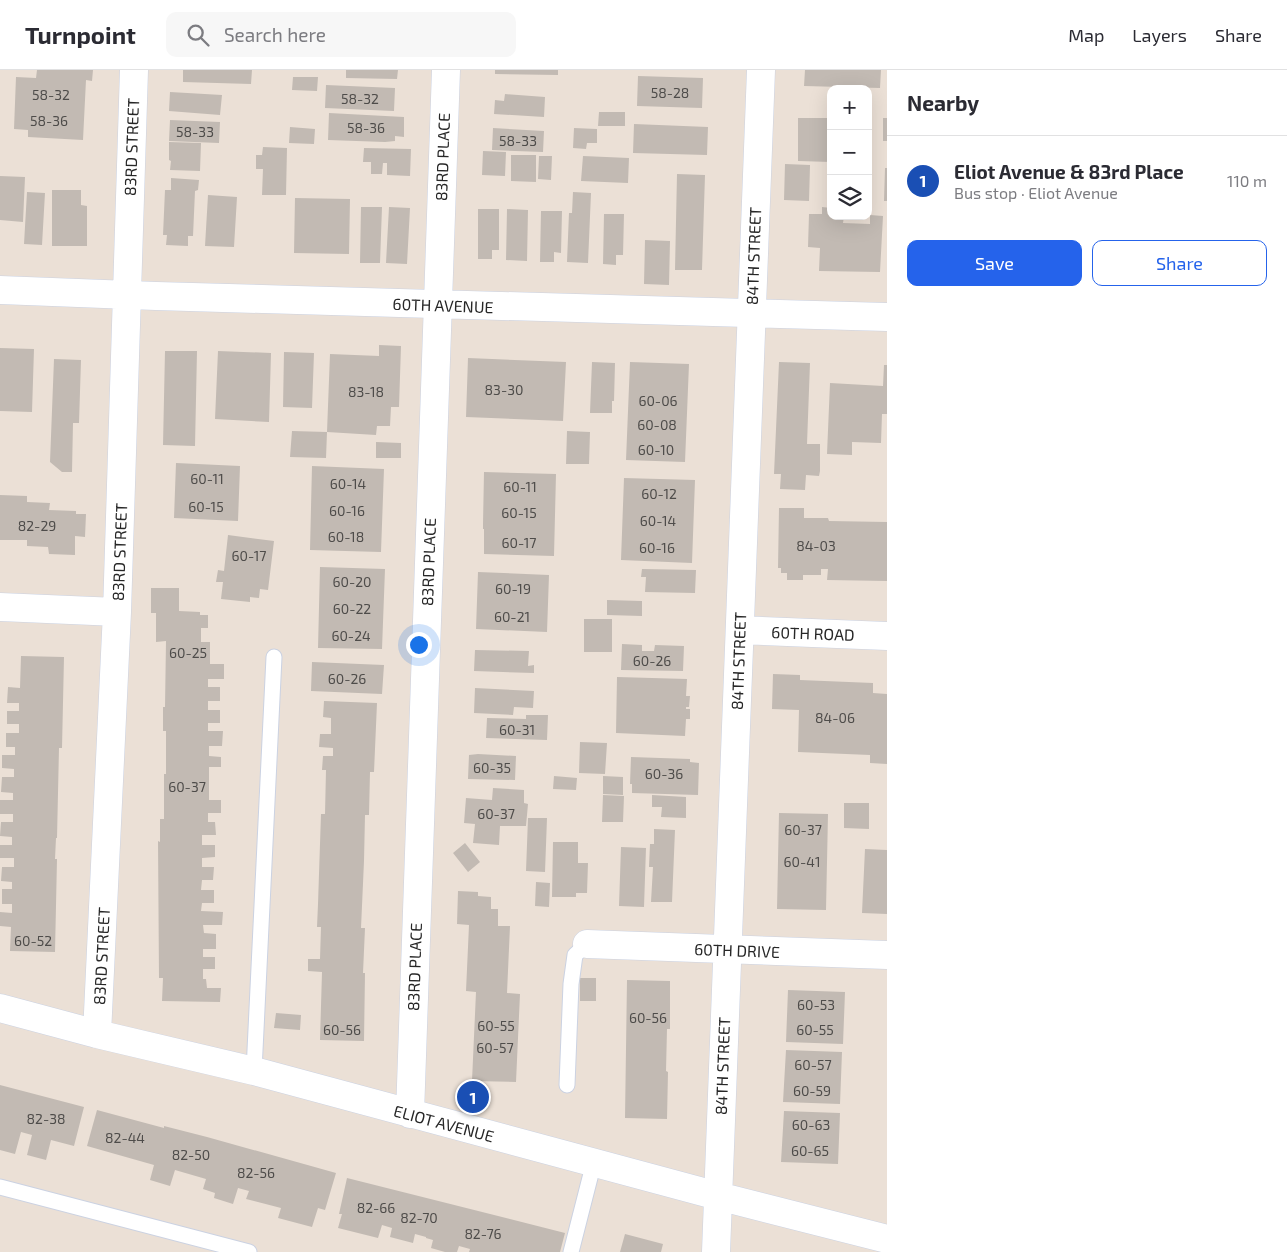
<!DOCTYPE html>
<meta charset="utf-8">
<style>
body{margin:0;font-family:"Exo 2",sans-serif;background:#f7f7f7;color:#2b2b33}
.controls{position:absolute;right:15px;top:15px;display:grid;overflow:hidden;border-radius:10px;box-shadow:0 5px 20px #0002}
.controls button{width:45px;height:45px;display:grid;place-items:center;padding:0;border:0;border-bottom:1px solid #e1e1e2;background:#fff;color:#2b2b33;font:25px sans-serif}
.you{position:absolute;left:418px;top:574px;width:18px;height:18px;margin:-12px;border:4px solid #fff;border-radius:50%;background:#1a73e8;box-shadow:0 0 0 8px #1a73e833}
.badge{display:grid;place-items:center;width:32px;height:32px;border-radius:50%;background:#2563eb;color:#fff;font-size:16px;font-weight:700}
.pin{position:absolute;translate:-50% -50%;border:2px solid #fff;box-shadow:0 1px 5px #0006}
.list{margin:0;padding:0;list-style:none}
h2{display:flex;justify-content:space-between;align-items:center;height:65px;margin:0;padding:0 20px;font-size:21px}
h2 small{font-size:16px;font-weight:400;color:#7c7c81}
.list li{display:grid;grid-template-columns:32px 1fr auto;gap:15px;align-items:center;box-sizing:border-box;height:90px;padding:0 20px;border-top:1px solid #e1e1e2}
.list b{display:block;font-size:19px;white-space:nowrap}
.list p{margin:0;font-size:16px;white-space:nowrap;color:#7c7c81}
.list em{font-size:16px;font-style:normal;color:#7c7c81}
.actions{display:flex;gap:10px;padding:15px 20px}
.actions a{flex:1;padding:11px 0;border:1px solid #2563eb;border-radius:10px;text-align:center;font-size:18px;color:#2563eb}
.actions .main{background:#2563eb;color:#fff}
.icon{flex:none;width:28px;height:28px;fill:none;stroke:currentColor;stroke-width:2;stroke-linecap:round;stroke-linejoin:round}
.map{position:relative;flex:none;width:887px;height:1182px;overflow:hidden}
header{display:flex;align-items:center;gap:30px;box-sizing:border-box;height:70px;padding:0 25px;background:#fff;border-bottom:1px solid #e1e1e2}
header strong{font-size:24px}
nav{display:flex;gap:28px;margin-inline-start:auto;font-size:18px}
.search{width:350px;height:45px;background:#f7f7f7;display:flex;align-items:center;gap:12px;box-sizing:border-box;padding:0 18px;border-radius:10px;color:#7c7c81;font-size:19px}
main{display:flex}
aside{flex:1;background:#fff}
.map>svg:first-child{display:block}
</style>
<header>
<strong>Turnpoint</strong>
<div class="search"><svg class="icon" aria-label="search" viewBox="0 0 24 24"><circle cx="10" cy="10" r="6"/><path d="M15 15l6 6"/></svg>Search here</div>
<nav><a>Map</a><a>Layers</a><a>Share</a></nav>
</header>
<main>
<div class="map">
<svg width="887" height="1182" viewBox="0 0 887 1182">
<rect width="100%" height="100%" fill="#ebe0d6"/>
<path fill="#c2bab3" d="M37 0H93L92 11 86 10 83 70 28 67V60L14 59 16 7 36 8Z
M183 0H252L251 14 183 12Z
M346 0H398L397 9 346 8Z
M495 0H558V5L495 4Z
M805 0H881L880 18 804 16Z
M638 6 703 8 702 38 637 36Z
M293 7H318L317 21 292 20Z
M326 15 395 18 394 41 325 38Z
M170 22 222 25 220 45 169 41Z
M505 24 545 27 544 47 494 44 495 30 504 31Z
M599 42H625V56H598Z
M329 43 404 47V67L395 66V71L385 72 328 70Z
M798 48H831V92L798 91Z
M883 48H887V71H883Z
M170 50 220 52 219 73 169 71Z
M634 54 708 57 707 85 633 83Z
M290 57 315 59 314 74 289 73Z
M493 58 544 61 543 82 492 80Z
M574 58 597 59V73H587L586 79 573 78Z
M169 72 201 73 200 101 170 100 171 91 169 90Z
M263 77 287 78 286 125H262L263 99H256V85H262Z
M364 78 411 79 410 106 387 105V93H383L382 104H371V92H363Z
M483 81 506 82 505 106 482 105Z
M511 85H536V112L511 111Z
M539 86H552L551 110 538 109Z
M583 86 629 88 628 113 581 111Z
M785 94 810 95 809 131 784 130Z
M885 98H887V131H884Z
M677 104 705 105 702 200H675Z
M0 106 25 107 23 152 0 150Z
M171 108 199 110 198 120 195 121 193 166H188V176L166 175 167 165H163L165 120H171Z
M52 120H81V135L87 136V176H52Z
M27 122 45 123 42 175 24 174Z
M573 122 591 123 588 193 567 192 569 143H572Z
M208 125 237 127 234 177 205 176Z
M295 128 350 129 349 184 294 183Z
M361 137H382L380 193H360Z
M389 137 410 138 407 194 386 193Z
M822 137 831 138V146H844L843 153 870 154V145L883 146 880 202 819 201 820 178 808 177 809 144H822Z
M478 139H499V180H492V189H478Z
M507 139 528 140 527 191 506 190Z
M541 141H562L561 183 554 182V192H540Z
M604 144H624L623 185H616V195L603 194Z
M645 170 670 171 669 215 644 214Z
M379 275 401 276 399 337H391L390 356H377L376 365 327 362 326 388 290 387 292 361 327 362 330 284 379 286Z
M0 278 34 279 32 342 0 341Z
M165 281H197L195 376 163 375Z
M218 281 271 283 269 352 215 349Z
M284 282 314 283 312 338 283 337Z
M468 288 566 292 563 351 466 347Z
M54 289 81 290 79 353H73L72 402H62L50 392Z
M592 292 615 293 614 331H612V343H590Z
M630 292 689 294 685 392 626 390Z
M779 292 810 293 807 374H820V401L819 406 806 405 805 420 780 419 781 404H774Z
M884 295H887V344H882L881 373 852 372V385L827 384 830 313 883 316Z
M567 361 590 362 589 394H566Z
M376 372 401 373V388H376Z
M176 393 240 396 238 451 174 448Z
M312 396 384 399 381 482 310 480Z
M484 402 556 404 554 486 484 484V459H483V454Z
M624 408 695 410 692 493 621 490Z
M0 425 27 426V432L50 433 49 440 76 441V444H86L85 467 75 466V485L49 484 48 477 27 476V470H0Z
M779 438H804V448H828L829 451 887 452V511L827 510 828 499H821V505H803V510H787V503H781V498H778Z
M228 465 274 471 268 520 260 519 259 528 250 527V532L221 529 223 512H216L218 500 224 501Z
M320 497 385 499 382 579 318 578Z
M642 499 696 500 695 523 645 522 646 507H641Z
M478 502 549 505 547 562 476 559Z
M151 518H179V541L200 542V545H208V558H201V572H210V594H224V609H208V617H220V631H208V640H220V653H208V661H223L222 676H209V686L221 687V697H209V730H221V743H208V752H215L216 765H202V775H215V787L202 788V797H214L213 810H202L201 820H214V833H202L201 841 223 842 222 855H203L204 863 216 864V879H203V887H215V899H203V909H206L207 918H221L220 932 162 931 163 908H159L158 771 160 772V749H164V704H166V661H163V637H165L166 571 156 572V543H151Z
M607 530 642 531V546L607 545Z
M584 549H612V582H584Z
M622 574 642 575V581H654L655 575 684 576 683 601 621 600Z
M475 580 529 581 528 596 534 595V603L474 601Z
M21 586 64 587 62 678H59L57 768H56L55 789H57L55 882 10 881 11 857 0 856V842L12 843V834H2V819H12V812L1 811 2 797H14V788H0V775H12V767L0 766 1 752H13V744H0V730H13V723L1 722 2 707H14V699L2 698V685H15V677H6V663H19V654H7V641H19V633H7L8 617 20 618Z
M312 592 384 595 382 624 311 621Z
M773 604 800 605V610L873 613V623L887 624V694L870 693V685L798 682 799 640 772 639Z
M617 607 687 609 686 626H690L689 637H686V639H690V649H686L685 666 616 663Z
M475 618 534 621 533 638 514 637 513 645 474 643Z
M324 631 377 633 374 702H370L369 745H365L364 791 361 858H365L363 903H365L364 971 320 970 322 902 308 901V889H320L321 857H317L318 834 321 744H325L326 700H322L323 686H333V678L319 677 320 664H331V648L323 647Z
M526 645H548L547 670 486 668 487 648 526 649Z
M580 672 607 673 605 704 579 703Z
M478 684 516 686 515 710 468 709 469 685Z
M631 687 690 689V692L699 693 698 725 632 723V714H630Z
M554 706 577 708 576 720 553 719Z
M603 706 623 707V725L603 724Z
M493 718 524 720V733L528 734 526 756H500L499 775 473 773 475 754 464 753 466 728 492 730Z
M603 725 624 726 623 752H602Z
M652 725 686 727V748L661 747 662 737H652Z
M844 733H869V759L844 758Z
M779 743 828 744 826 840 777 839Z
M528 748H547L545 802 526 801Z
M654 759 675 760 672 832H651L653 797H649L650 774H654Z
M553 772H578V793H588L587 823H576V827H552Z
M465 773 480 792 468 802 453 783Z
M621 777 646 778 644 837 619 836Z
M865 779 887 780V844L862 843Z
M536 812 550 813 549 837 535 836Z
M458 821 478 822V826L491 827V839H498V856H510L507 923 520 924 516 1012 472 1011 476 922 466 921 469 855 457 854Z
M580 908H596V931H580Z
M627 910 670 911V959H667L666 1001 668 1002 667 1049 625 1048Z
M788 920 845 922 843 974 786 972Z
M276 943 301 945 300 960 274 958Z
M786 980 842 982 840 1034 783 1032Z
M0 1015 84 1037 74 1076 51 1070 46 1090 27 1085 32 1065 21 1062 15 1084 0 1080Z
M97 1040 164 1058V1056L207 1067 336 1103 325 1140 318 1138 312 1157 278 1148 281 1138 246 1129 249 1121 238 1118 233 1134 214 1128 215 1123 203 1119 206 1109 175 1100 170 1116 150 1110 154 1095 87 1076Z
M784 1041 840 1043 838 1094 781 1092Z
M347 1108 565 1163 560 1182H469L470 1179 459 1176 457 1182H445L431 1178 433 1170 426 1168V1167L415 1164 413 1173 390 1167 392 1158 382 1155 378 1168 338 1158 342 1144H339Z
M625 1164 663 1174 661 1182H620Z"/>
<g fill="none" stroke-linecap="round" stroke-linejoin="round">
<g stroke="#cbd2e2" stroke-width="17">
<path id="lane" d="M254 1001 274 587
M567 1015 571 914 575 885 587 874
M0 1117 249 1182
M571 1182 594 1092"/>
</g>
<g stroke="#cbd2e2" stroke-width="29">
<path id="street" d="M0 220 156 226 887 247
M0 537 117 542
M740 560 887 566
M587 874 887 885
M0 938 97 964 254 1001 718 1126 887 1169
M97 964 117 542 134 0
M410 1044 446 0
M716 1182 761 0"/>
</g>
<use href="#lane" stroke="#fff" stroke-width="15"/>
<use href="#street" stroke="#fff" stroke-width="28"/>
</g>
<g text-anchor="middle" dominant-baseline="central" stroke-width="5" stroke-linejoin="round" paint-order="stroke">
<g font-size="14" fill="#4e4c4a">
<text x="670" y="22">58-28</text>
<text x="51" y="24">58-32</text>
<text x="360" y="28">58-32</text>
<text x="49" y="50">58-36</text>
<text x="366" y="57">58-36</text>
<text x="195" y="61">58-33</text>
<text x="518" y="70">58-33</text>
<text x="504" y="319">83-30</text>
<text x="366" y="321">83-18</text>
<text x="658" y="330">60-06</text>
<text x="657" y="354">60-08</text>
<text x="656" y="379">60-10</text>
<text x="207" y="408">60-11</text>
<text x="348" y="413">60-14</text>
<text x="520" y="416">60-11</text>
<text x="659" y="423">60-12</text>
<text x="206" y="436">60-15</text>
<text x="347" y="440">60-16</text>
<text x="519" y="442">60-15</text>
<text x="658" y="450">60-14</text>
<text x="37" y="455">82-29</text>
<text x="346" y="466">60-18</text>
<text x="519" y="472">60-17</text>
<text x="816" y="475">84-03</text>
<text x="657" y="477">60-16</text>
<text x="249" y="485">60-17</text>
<text x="352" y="511">60-20</text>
<text x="513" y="518">60-19</text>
<text x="352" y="538">60-22</text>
<text x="512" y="546">60-21</text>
<text x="351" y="565">60-24</text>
<text x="188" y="582">60-25</text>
<text x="652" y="590">60-26</text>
<text x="347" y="608">60-26</text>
<text x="835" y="647">84-06</text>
<text x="517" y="659">60-31</text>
<text x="492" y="697">60-35</text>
<text x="664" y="703">60-36</text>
<text x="187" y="716">60-37</text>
<text x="496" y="743">60-37</text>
<text x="803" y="759">60-37</text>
<text x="802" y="791">60-41</text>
<text x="33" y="870">60-52</text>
<text x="816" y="934">60-53</text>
<text x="648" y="947">60-56</text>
<text x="496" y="955">60-55</text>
<text x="342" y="959">60-56</text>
<text x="815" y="959">60-55</text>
<text x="495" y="977">60-57</text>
<text x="813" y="994">60-57</text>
<text x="812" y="1020">60-59</text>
<text x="46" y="1048">82-38</text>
<text x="811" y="1054">60-63</text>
<text x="125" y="1067">82-44</text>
<text x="810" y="1080">60-65</text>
<text x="191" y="1084">82-50</text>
<text x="256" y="1102">82-56</text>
<text x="376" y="1137">82-66</text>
<text x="419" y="1147">82-70</text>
<text x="483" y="1163">82-76</text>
</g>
<g font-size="16" fill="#272727" stroke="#fff">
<text transform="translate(131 77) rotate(-88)">83RD STREET</text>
<text transform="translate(442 87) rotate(-88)">83RD PLACE</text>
<text transform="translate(753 186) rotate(-88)">84TH STREET</text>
<text transform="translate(443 235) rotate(2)">60TH AVENUE</text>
<text transform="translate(119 482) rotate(-88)">83RD STREET</text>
<text transform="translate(428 492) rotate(-88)">83RD PLACE</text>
<text transform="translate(813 563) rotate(2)">60TH ROAD</text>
<text transform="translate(738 591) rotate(-88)">84TH STREET</text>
<text transform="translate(737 880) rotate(2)">60TH DRIVE</text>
<text transform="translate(101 886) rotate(-87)">83RD STREET</text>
<text transform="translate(414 897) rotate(-88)">83RD PLACE</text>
<text transform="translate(722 996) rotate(-88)">84TH STREET</text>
<text transform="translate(444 1053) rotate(15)">ELIOT AVENUE</text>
</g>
</g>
</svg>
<div class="controls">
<button>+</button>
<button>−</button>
<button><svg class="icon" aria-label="layers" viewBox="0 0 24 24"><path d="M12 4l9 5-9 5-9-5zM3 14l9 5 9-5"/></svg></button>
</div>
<div class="you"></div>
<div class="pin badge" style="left:473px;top:1027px;background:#1a4fb4">1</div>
</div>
<aside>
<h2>Nearby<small></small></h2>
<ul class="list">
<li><span class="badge" style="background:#1a4fb4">1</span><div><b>Eliot Avenue &amp; 83rd Place</b><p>Bus stop · Eliot Avenue</p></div><em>110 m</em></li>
</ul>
<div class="actions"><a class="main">Save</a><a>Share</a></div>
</aside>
</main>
